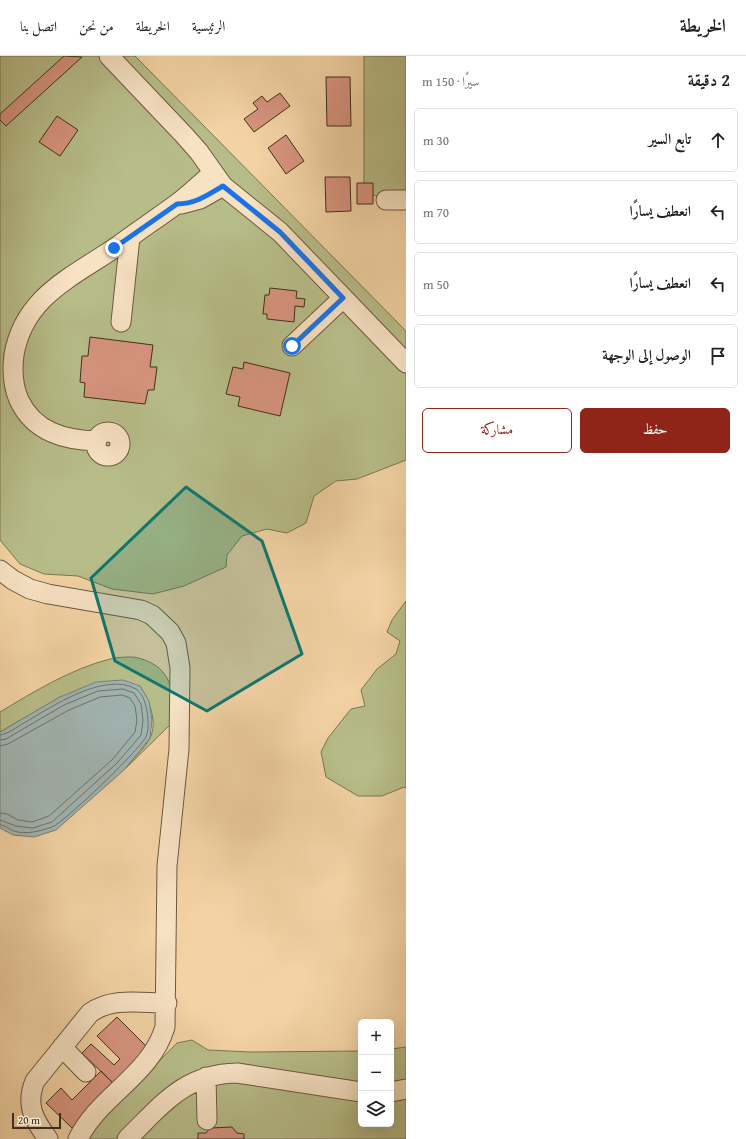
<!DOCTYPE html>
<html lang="ar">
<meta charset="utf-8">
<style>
body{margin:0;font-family:"Gentium Book Plus",Amiri,serif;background:#f6f6f6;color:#222;direction:rtl}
.controls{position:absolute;right:12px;bottom:12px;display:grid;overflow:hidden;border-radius:6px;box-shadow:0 4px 16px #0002}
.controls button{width:36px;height:36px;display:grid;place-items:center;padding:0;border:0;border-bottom:1px solid #e0e0e0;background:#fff;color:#222;font:20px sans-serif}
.scale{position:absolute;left:12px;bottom:10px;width:49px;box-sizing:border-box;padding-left:4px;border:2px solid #3e301c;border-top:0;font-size:11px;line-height:14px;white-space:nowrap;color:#3e301c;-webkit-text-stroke:3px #f7e2c4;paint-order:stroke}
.stop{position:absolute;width:12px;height:12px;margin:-9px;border:3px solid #1a73e8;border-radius:50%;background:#fff}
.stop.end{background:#1a73e8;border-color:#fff;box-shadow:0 1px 4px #0008}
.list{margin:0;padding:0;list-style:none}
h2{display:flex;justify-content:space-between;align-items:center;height:52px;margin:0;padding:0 16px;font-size:17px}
h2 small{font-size:13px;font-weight:400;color:#767676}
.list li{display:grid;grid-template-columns:26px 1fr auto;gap:12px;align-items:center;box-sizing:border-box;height:64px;margin:0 8px 8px;padding:0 8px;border:1px solid #e0e0e0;border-radius:6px}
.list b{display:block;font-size:15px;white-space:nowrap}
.list em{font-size:13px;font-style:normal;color:#767676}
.actions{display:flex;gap:8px;padding:12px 16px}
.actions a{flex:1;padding:9px 0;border:1px solid #8f2418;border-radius:6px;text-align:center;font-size:14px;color:#8f2418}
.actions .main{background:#8f2418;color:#fff}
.icon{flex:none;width:22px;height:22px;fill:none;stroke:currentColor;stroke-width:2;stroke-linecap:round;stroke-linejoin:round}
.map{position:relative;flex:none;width:406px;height:1083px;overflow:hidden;direction:ltr}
header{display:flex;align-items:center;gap:24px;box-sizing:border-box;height:56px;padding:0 20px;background:#fff;border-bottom:1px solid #e0e0e0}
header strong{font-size:19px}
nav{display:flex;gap:22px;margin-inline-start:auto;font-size:14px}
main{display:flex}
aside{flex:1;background:#fff}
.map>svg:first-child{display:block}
</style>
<header>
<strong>الخريطة</strong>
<nav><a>الرئيسية</a><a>الخريطة</a><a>من نحن</a><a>اتصل بنا</a></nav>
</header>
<main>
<aside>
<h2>2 دقيقة<small>سيرًا · 150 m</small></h2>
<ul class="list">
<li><svg class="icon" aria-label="ahead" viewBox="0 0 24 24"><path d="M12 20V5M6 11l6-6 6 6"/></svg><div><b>تابع السير</b></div><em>30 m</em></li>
<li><svg class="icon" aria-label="left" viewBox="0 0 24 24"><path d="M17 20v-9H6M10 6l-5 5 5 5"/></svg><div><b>انعطف يسارًا</b></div><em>70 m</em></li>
<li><svg class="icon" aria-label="left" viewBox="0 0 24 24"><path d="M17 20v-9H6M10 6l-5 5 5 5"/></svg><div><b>انعطف يسارًا</b></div><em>50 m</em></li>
<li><svg class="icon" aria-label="arrive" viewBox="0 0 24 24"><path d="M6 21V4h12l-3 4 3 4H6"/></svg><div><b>الوصول إلى الوجهة</b></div></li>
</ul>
<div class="actions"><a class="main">حفظ</a><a>مشاركة</a></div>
</aside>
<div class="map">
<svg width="406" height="1083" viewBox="0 0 406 1083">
<rect width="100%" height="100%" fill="#f3d3a5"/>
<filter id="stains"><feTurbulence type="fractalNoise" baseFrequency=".005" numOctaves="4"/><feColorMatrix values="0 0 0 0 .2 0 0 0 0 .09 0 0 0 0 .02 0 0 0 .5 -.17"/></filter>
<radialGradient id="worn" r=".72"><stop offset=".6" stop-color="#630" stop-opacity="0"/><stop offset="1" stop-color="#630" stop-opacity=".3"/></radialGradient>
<path fill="#b7bd89" stroke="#7a7652" d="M0 0H135L406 275V404L357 423 336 425 314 440 306 467 287 477 267 473 242 480 227 499 226 511 184 530 153 538 112 533 78 520 44 518 20 508 0 484Z
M364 0H406V139L364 140Z
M406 545V732L404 731 382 740H358L326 721 321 696 328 682 351 653 365 650 361 634 377 613 396 598 400 585 387 576 392 564Z
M134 601C171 609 173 631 175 664L124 714C132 704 144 693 150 682 158 666 149 644 140 630L60 641 0 676V656C35 635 71 613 110 603 117 601 126 601 134 601Z
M192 984 208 994 251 996 361 995V1068H391V993L406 991V1083H85V1080L177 987Z"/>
<path fill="#a1b5b3" stroke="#798077" d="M123 624 140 630 149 645 152 664 150 682 124 714 56 774 34 781 13 779 0 772V676L60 641 96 626Z"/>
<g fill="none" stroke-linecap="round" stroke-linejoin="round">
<path stroke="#707268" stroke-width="1" d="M0 679C8 678 17 671 24 667 51 651 105 615 136 633 147 639 151 670 146 681 139 694 65 766 52 771 40 775 26 779 14 775 9 773 5 769 0 769
M0 684 6 683 64 649 98 635 123 633 134 637 141 648 143 664 141 679 117 707 52 766 33 772 16 770 0 764
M0 690 8 688 67 655 100 641 122 639 130 642 135 650 137 664 135 676 113 703 49 760 32 766 18 764 7 758 0 757"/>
</g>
<path fill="#d7947f" stroke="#3e301c" d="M64 0 82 1 6 70 0 64V58Z
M326 21H350L351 70H327Z
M280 37 290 50 254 76 244 63 258 53 253 47 262 40 267 46Z
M57 60 78 74 60 100 39 86Z
M286 79 304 105 286 118 268 92Z
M325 121H350L351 155 326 156Z
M357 127H373V148H357Z
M270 232 297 235 296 242 305 243 304 251 295 250 294 266 267 263V258H263L265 239H269Z
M90 281 153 289 150 311H157L154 334H148L145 348 84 341 85 327 80 326 82 300H88Z
M244 306 290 317 280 360 238 350 240 341 226 338 233 311 243 313Z
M117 961 150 994 115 1029 82 997 91 988 114 1009 120 1003 97 980Z
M101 1015 115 1029 72 1072 46 1047 61 1032 72 1044Z
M232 1071 237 1077 244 1078V1083H198V1077H206L210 1072Z"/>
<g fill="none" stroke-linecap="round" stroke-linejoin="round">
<g stroke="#6b593e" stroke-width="21">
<path id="minor" d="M109 0 184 79 199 96 223 130 280 176 406 307
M386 144H406
M181 148 200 143 223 130
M121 266 130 181
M292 290 343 242
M96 388a12 12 0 1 1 24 0a12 12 0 1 1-24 0Z
M97 385C64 384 34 376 19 344 13 330 12 314 14 299 24 239 75 220 119 189 138 175 159 161 178 147 190 138 201 127 213 117
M0 514 13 524 30 533 48 538 141 554 152 559 170 576 176 587 180 612 179 693 167 810 165 971C151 1019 99 1040 78 1083
M62 991 86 1016
M206 1021 207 1064
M391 1036 406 1033
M48 1083C34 1064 25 1049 35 1025L90 957C112 941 140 947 167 947
M127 1083C162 1049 184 1018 237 1017L361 1036"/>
</g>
<use href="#minor" stroke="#f7e2c4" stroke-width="19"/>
</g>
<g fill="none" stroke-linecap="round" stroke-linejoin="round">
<path stroke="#1a73e8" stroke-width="5" d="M114 192 177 148C195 148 208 139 223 130L280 176 343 242 292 290"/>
</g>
<path fill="#0f766e" fill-opacity="0.2" stroke="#0f766e" stroke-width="3" stroke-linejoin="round" d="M186 431 262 485 302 598 207 655 115 605 91 522Z"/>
<rect width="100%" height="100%" filter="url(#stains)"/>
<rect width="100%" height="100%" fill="url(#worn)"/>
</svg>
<div class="controls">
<button>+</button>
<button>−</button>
<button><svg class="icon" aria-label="layers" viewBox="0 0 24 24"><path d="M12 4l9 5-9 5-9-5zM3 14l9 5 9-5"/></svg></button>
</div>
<div class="scale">20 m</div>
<div class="stop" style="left:292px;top:290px"></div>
<div class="stop end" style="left:114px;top:192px"></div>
</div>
</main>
